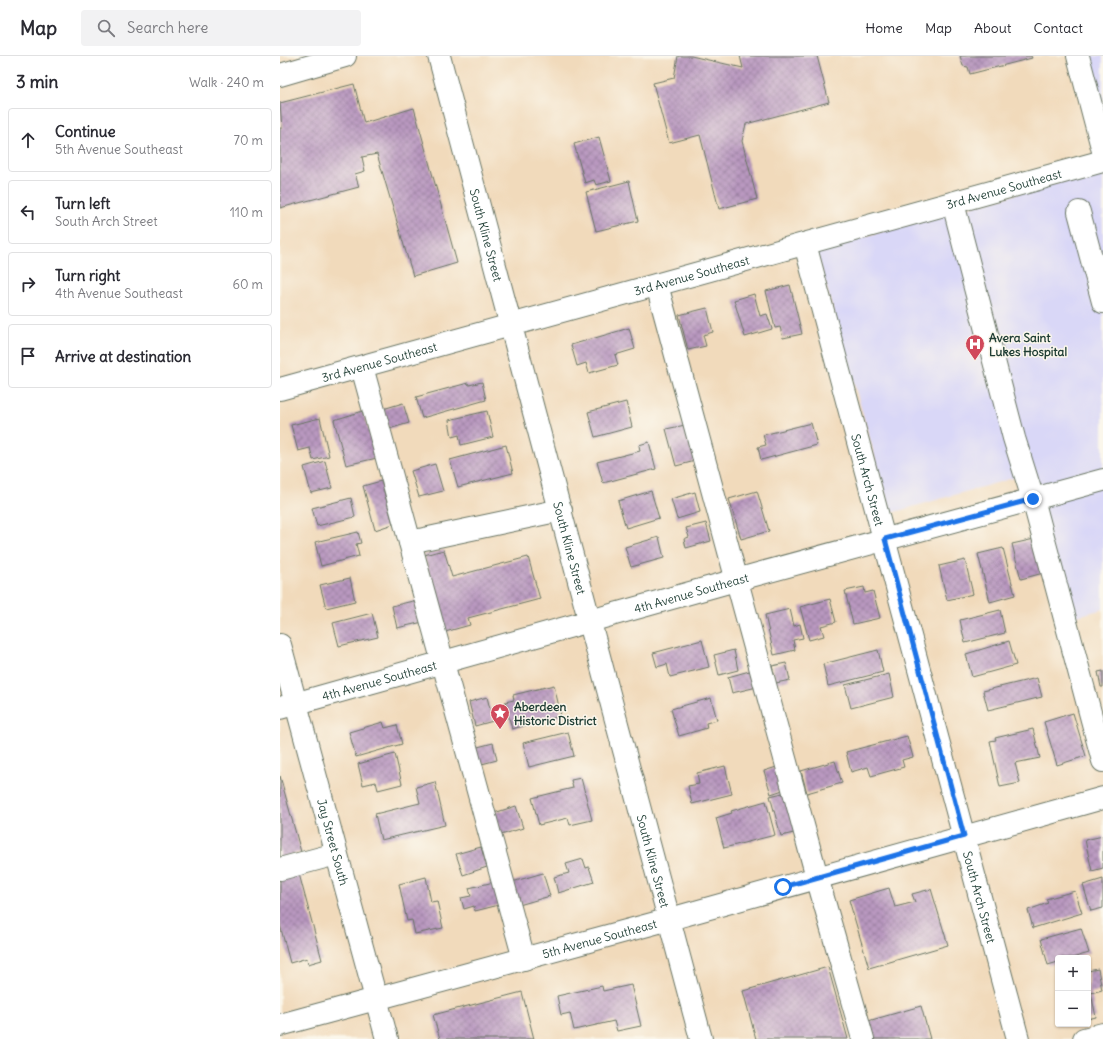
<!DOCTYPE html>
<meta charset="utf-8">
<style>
body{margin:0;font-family:Delius,sans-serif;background:#f2f2f3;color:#2b2b33}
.controls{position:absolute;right:12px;bottom:12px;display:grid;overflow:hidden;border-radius:4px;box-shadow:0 1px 3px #0004}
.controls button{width:36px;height:36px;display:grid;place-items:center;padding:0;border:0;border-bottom:1px solid #e1e1e2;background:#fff;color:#2b2b33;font:20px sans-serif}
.stop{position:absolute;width:12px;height:12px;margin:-9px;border:3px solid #1a73e8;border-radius:50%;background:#fff}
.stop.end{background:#1a73e8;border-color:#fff;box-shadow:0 1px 4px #0008}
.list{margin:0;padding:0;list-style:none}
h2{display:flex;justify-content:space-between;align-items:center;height:52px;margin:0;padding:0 16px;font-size:17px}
h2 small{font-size:13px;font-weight:400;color:#7c7c81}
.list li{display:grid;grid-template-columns:26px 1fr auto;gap:12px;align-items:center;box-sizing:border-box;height:64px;margin:0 8px 8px;padding:0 8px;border:1px solid #e1e1e2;border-radius:4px}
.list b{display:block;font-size:15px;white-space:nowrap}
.list p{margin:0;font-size:13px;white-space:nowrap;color:#7c7c81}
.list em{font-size:13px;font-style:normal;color:#7c7c81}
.icon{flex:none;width:22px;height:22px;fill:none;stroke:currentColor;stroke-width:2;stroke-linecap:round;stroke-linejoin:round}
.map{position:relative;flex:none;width:823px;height:983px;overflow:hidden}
header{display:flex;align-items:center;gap:24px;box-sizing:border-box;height:56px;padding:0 20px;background:#fff;border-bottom:1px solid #e1e1e2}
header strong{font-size:19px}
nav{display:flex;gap:22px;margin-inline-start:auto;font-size:14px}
.search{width:280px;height:36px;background:#f2f2f3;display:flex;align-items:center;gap:10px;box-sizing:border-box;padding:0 14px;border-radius:4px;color:#7c7c81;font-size:15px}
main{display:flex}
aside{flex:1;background:#fff}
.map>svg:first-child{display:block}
</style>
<header>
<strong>Map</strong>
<div class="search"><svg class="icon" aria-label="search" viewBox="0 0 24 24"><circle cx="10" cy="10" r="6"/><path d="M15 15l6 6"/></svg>Search here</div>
<nav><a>Home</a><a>Map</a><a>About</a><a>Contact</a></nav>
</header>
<main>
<aside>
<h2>3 min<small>Walk · 240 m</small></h2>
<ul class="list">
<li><svg class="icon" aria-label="ahead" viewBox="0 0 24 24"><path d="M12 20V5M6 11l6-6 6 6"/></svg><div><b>Continue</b><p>5th Avenue Southeast</p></div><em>70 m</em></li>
<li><svg class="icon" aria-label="left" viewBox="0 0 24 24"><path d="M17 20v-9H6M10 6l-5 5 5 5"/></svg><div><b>Turn left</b><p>South Arch Street</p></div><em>110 m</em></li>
<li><svg class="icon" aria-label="right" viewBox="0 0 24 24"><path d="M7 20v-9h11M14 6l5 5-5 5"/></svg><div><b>Turn right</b><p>4th Avenue Southeast</p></div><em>60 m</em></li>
<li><svg class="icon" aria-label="arrive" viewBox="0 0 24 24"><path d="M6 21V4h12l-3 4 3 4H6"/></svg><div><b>Arrive at destination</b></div></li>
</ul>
</aside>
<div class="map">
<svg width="823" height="983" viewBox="0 0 823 983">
<defs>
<pattern id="building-cross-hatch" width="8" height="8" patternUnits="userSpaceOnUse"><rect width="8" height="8" fill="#b998c0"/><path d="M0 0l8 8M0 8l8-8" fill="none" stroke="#967d9d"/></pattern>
</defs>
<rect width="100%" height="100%" fill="#fbf7ec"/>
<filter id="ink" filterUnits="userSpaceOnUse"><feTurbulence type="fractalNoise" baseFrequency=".025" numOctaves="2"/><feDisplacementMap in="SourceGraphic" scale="8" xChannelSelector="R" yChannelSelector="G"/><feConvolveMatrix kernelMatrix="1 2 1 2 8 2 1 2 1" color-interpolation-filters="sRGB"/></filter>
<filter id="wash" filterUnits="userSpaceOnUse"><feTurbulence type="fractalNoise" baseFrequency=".012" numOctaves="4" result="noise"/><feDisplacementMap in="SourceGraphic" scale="16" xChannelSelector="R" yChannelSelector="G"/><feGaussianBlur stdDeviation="0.9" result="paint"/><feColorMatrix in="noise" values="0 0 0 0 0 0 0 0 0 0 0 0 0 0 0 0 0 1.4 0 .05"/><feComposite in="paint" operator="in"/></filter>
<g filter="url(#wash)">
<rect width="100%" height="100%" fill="#f1dabb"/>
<path fill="#d9d7f7" d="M799 0H823V108Z
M823 114V553L786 563 751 417 611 457 536 194Z"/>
<g id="blocks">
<path fill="url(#building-cross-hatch)" d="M398 0H411L463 12 460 0H537L549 46 466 68 462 85 477 143 439 153 420 79 389 87 373 27 394 22Z
M680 0H751L752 2 690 18 688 11 683 10Z
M74 28 84 67 134 52 177 207 133 220 97 98 82 101 85 115 75 118 79 131 0 152V72H2L0 47Z
M319 81 331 125 316 129 314 124 305 127 294 88Z
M349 125 358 165 316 175 306 136Z
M510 229 522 278 503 282 500 271 495 272 486 235Z
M474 238 480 260 487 258 492 273 465 281 454 244Z
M427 252 433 276 423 279 426 290 408 294 399 259Z
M349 272 355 293 335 299 338 309 309 317 306 307 297 310 291 289Z
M202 326 206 344 142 362 136 341 188 327 189 329Z
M346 346 352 371 315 381 308 356Z
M123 347 129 367 109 373 103 353Z
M83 355 97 402 66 409 54 364Z
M207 355 213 381 181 389 179 379 172 381 169 364Z
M40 362 49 400 33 404 30 392 18 395 11 369Z
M531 367 537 389 481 404 478 391 486 389 483 379Z
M410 368 419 404 396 410 386 373Z
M369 386 376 413 323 427 317 406 360 395 359 389Z
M226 389 233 417 178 431 170 404Z
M45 405 52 432 31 437 24 411Z
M155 408 163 435 139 441 131 415Z
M101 425 113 468 95 474 83 430Z
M371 435 379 462 346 472 338 445Z
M477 435 489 475 461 483 449 443Z
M415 436 420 456 397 463 391 443Z
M71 442 75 461 37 470 32 452Z
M426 467 431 485 406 492 404 483 409 481 406 472Z
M78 476 81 487 76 488 79 500 41 510 35 486Z
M379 481 384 502 351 511 345 491Z
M759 482 767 516 741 523 732 488Z
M723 492 735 539 710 546 698 498Z
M164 494 172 521 248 501 260 543 188 562 190 569 165 576 144 499Z
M685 504 693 538 667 544 659 510Z
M70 522 75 545 46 552 40 529Z
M584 531 585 537 593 535 600 562 573 568 565 535Z
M550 543 556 566 541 570 544 580 529 584 520 551Z
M137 544 143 566 117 572 112 550Z
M510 553 514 570 520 568 523 582 513 584 515 594 494 599 485 559Z
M720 554 725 577 685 587 680 564Z
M92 557 98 581 59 590 53 567Z
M422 584 429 611 390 621 387 608 377 611 373 597Z
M729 585 736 609 692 621 686 598Z
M454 594 458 614 439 619 434 599Z
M598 594 603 616 548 630 543 608Z
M506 607 510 624 496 627 492 610Z
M473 614 477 631 452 637 448 621Z
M823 615V631H821L818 616Z
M609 618 614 641 571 652 565 629Z
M757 622 762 641 708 654 703 635Z
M274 629 281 660 232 673 225 646 234 644 233 639Z
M207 641 213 665 195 670 189 646Z
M431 642 437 664 426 667 427 672 399 680 391 653Z
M793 657 806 700 777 709 764 666Z
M103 666 105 672 117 669 122 688 76 701 69 676Z
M753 673 760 702 735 707 740 727 720 731 710 685 716 684 715 682Z
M288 676 294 700 249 711 243 687Z
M627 680 633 701 622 704 624 711 591 720 588 711 571 716 566 696Z
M213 687 217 704 198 709 194 692Z
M115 698 122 728 98 734 96 726 83 729 78 708Z
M555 705 562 727 527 737 521 715Z
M503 709 509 732 491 738 484 715Z
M445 710 452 738 412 748 408 730 419 728 417 717Z
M0 720 21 796 0 802Z
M301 722 312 764 290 769 288 762 259 769 252 742 293 732 291 724Z
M155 726 165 769 101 784 95 758 140 747 136 731Z
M507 736 518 776 501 780 490 740Z
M486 745 495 779 444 792 436 762 452 757 451 755Z
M236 750 243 772 221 779 214 757Z
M823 780V812L812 815 805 784Z
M201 791 207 811 183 819 176 798Z
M303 803 306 812 309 811 314 826 278 837 274 821 289 817 286 808Z
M18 814 42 904 28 908 27 902 10 907 0 869V819Z
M263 817 270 840 239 849 232 826Z
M146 821 151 846 157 845 163 872 135 878 132 864 127 865 119 828Z
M823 823V852L811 855 803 829Z
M218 825 223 848 195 855 194 850 184 853 181 842 191 840 189 832Z
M609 832 615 851 635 846 632 838 651 833 668 889 589 912 569 844Z
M795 835 802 857 753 872 748 854 768 847 766 843Z
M801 872 809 897 792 902H778V906L768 909 761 883Z
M548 911 568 983H476L463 935Z
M818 913 822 934 811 937 816 961 808 963V915Z
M351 929 361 970 337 975 334 965 294 974 290 957 281 959 277 940 322 930 323 935Z
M242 936 254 983H160L153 959Z
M641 950 650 983H593L588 965Z"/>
</g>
</g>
<g filter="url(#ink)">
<use href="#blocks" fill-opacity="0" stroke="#687463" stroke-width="1"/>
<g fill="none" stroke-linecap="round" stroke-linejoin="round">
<g stroke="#687463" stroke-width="24">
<g id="minor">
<path id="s1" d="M159 0 421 983"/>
<path d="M798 0 823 95"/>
<path d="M0 19 65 0"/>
<path d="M673 147 734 382 753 443 823 705"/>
<path d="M799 156 823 246"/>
<path id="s2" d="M525 188 738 983"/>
<path d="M377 229 537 821 583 983"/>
<path d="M82 311 244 903"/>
<path id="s3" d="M0 333 823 105"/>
<path d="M130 486 281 454"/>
<path id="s4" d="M0 589 107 983"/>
<path id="s5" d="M0 652 456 524 823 424"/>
<path d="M0 813 56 798"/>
<path id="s6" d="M0 969 390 863 823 742"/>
<path d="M804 983 823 978"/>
</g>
</g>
<use href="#minor" stroke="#fff" stroke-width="22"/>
</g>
</g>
<g fill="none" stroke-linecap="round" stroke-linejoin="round" filter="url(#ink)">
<path stroke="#1a73e8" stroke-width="5" d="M503 831 684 780 605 483 753 443"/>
</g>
<defs>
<g id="hospital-pin" transform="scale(1)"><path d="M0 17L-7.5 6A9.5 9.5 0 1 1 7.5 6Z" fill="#d1495b" stroke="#fbf7ec"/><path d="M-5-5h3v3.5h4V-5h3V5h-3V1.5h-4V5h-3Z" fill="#fff"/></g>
<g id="sight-pin" transform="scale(1)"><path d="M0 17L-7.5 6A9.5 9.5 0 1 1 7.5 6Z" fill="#d1495b" stroke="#fbf7ec"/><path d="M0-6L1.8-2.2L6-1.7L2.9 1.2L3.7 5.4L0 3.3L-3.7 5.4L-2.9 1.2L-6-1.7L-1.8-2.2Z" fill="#fff"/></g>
</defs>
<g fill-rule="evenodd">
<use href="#hospital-pin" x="695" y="288"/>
<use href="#sight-pin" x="220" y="657"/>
</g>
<g text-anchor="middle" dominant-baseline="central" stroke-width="3" stroke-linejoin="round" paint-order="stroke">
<g font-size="12" fill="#1f3d34" stroke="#fbf7ec">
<text stroke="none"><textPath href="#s3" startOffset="751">3rd Avenue Southeast</textPath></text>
<text stroke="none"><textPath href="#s1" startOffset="185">South Kline Street</textPath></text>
<text stroke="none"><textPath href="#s3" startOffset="427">3rd Avenue Southeast</textPath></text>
<text stroke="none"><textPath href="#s3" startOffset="103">3rd Avenue Southeast</textPath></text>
<text stroke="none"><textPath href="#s2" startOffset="244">South Arch Street</textPath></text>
<text stroke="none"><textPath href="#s1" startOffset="509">South Kline Street</textPath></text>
<text stroke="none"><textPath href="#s5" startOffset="427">4th Avenue Southeast</textPath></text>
<text stroke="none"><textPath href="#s5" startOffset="103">4th Avenue Southeast</textPath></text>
<text stroke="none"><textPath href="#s4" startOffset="204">Jay Street South</textPath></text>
<text stroke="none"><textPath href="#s1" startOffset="833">South Kline Street</textPath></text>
<text stroke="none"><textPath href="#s2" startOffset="676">South Arch Street</textPath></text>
<text stroke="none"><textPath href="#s6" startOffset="331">5th Avenue Southeast</textPath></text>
</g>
<g font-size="12" font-weight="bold" fill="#1f3d34" stroke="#fbf7ec" text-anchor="start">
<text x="709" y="281">Avera Saint<tspan x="709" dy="14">Lukes Hospital</tspan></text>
<text x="234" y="650">Aberdeen<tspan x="234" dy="14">Historic District</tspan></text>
</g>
</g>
</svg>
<div class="controls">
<button>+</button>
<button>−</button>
</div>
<div class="stop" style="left:503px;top:831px"></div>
<div class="stop end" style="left:753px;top:443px"></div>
</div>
</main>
